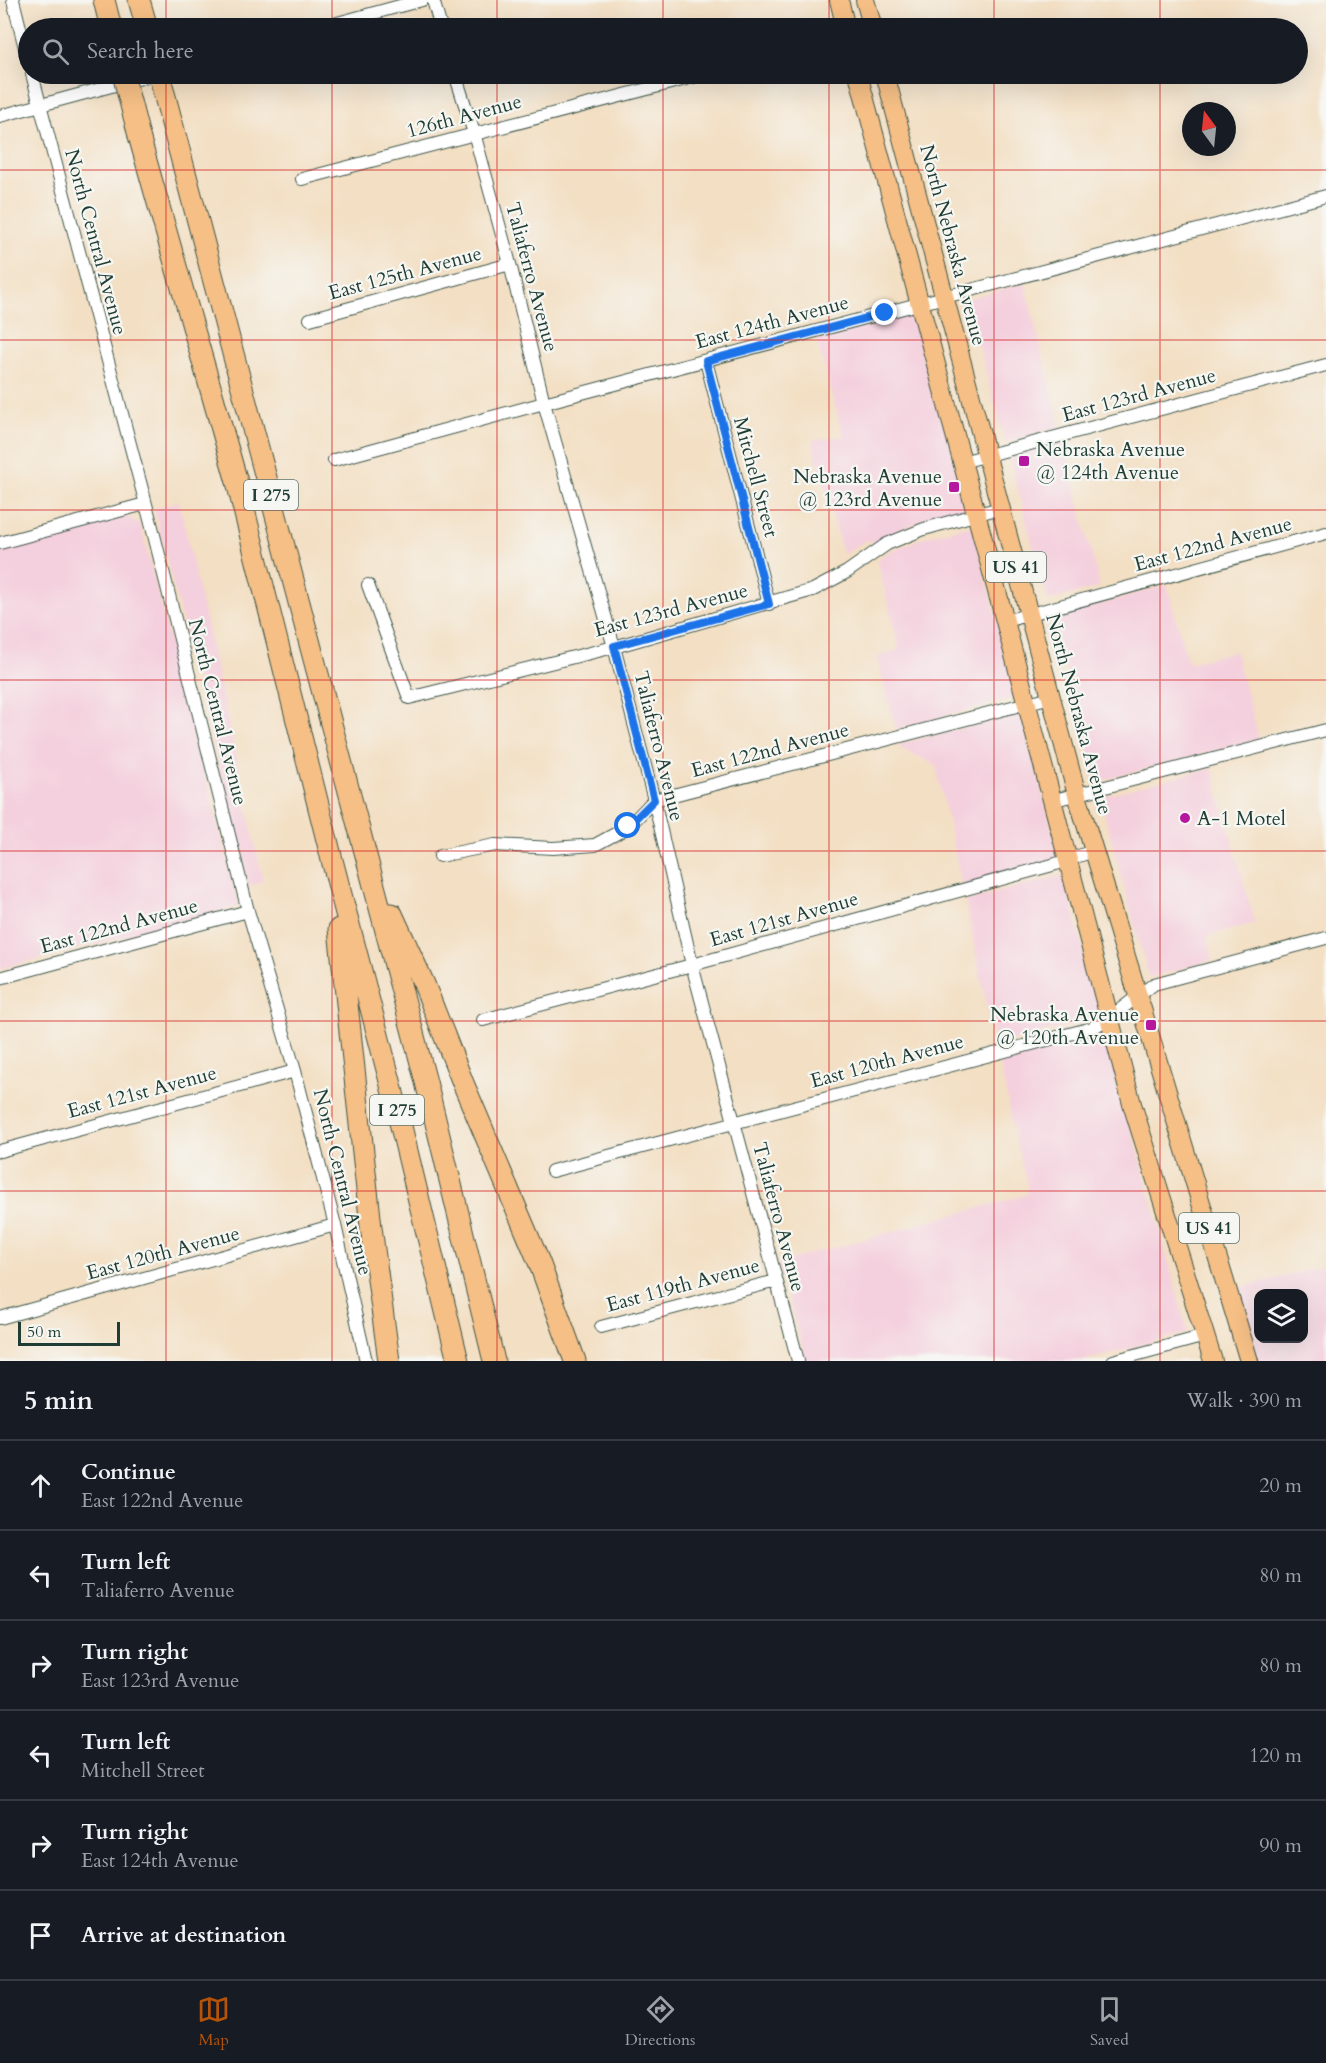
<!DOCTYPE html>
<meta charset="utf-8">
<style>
body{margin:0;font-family:Cardo,serif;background:#242831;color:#f1f3f6}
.controls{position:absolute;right:18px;bottom:18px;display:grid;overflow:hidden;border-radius:12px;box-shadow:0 6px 24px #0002}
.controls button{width:54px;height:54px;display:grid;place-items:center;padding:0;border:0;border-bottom:2px solid #363941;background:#171b24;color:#f1f3f6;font:30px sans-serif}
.compass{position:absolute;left:1182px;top:102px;width:54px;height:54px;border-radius:50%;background:#171b24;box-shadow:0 6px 24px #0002;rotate:345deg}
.scale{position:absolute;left:18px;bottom:15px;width:102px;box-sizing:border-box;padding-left:6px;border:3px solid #1f3d34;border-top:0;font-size:16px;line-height:21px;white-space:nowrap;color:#1f3d34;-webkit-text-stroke:4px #f6f6f2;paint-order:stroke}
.stop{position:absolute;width:18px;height:18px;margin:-14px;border:4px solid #1a73e8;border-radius:50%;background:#fff}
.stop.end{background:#1a73e8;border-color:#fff;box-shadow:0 2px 6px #0008}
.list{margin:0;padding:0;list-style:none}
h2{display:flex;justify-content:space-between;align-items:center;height:78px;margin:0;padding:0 24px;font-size:26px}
h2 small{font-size:20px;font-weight:400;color:#9ea1a6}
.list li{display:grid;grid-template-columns:39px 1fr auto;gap:18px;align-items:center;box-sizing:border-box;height:90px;padding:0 24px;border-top:2px solid #363941}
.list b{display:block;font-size:22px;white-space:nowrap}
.list p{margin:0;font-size:20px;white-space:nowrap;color:#9ea1a6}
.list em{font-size:20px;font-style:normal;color:#9ea1a6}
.icon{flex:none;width:33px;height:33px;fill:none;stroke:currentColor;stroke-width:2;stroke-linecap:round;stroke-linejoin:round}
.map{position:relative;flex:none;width:1326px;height:1361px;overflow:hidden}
.search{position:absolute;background:#171b24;box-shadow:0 6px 24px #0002;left:18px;right:18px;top:18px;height:66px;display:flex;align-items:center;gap:15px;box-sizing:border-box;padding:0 21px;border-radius:33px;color:#9ea1a6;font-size:22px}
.sheet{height:618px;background:#171b24}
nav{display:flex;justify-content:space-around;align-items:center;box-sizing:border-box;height:84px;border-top:2px solid #363941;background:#171b24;font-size:16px;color:#9ea1a6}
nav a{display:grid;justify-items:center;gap:3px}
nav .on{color:#b45309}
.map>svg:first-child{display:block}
</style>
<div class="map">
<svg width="1326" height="1361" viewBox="0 0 1326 1361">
<rect width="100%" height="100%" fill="#f6f6f2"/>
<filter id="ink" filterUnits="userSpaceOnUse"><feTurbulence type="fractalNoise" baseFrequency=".0167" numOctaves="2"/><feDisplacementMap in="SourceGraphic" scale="12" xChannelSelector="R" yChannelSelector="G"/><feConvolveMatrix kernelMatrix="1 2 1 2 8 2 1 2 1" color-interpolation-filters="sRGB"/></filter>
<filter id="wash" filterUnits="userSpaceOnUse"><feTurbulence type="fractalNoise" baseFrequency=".008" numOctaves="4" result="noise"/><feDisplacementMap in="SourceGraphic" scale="24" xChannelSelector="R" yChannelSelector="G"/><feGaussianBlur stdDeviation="1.35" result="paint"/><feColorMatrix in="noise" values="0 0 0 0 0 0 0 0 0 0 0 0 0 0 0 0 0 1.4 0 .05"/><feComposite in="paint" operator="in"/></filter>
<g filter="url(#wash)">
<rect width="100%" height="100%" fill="#f3dfc3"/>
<path fill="#f4cfdd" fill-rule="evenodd" d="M1025 283 1060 427 1005 442 966 299Z
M915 313 968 510 922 521 884 537 873 544 870 541 866 540 843 555 812 440 844 437 816 339Z
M1064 443 1100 587 1048 601 1009 458Z
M179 501 263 881 249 886 154 509Z
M126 516 140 524 239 906 0 969V550Z
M972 525 1018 697 896 729 877 657 896 651 899 646 877 560 890 551 927 536Z
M1167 585 1187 660 1193 662 1235 651 1259 740 1096 782 1052 617Z
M1022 712 1060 860 962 886 936 765 900 748 899 744Z
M1212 768 1255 923 1207 936 1213 960 1149 978 1100 797Z
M1064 875 1100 1014 1089 1020 995 1045 965 901Z
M1105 1030 1188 1333 1083 1361H806L778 1263 1026 1195 1028 1188 1017 1147 999 1060 1094 1035Z
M1326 1265V1361H1255L1236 1289ZM1258 1294H1304V1338H1258Z"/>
</g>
<g filter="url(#ink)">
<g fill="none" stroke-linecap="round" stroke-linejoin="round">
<g stroke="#3f5549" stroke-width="14">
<path id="minor" d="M13 0 28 60
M433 0 441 28
M319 28 422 0
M32 74 152 527 248 911 295 1071 335 1225 366 1361
M455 74 474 133 510 264 544 403 614 647 654 800 692 965 798 1361
M0 116 156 74
M302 179 705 74
M310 319 510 264
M706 361 769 604
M334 460 544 403 1326 196
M962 462 1326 365
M0 543 145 504
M368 585 409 698 614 647 813 590 847 572 887 544 924 529 1000 508
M1005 621 1326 533
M1051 801 1326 730
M440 856 495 845 553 848 595 845 628 827 654 800 1051 697
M0 978 248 911
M483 1020 692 965 1056 864 1093 851
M0 1151 295 1071
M552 1171 1092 1028 1109 1018 1154 984 1326 938
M0 1318 335 1225
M601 1327 776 1281
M1113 1361 1205 1336"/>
</g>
<g stroke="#3f5549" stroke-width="20">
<path id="primary" d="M839 0 846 28
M865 0 873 28
M858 74 1005 621 1132 1104 1213 1361
M885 74 1077 795 1249 1361"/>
</g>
<g stroke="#3f5549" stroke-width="23">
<path id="motorway" d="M104 0 111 28
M139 0 147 28
M159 74 426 1082 494 1361
M139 136 237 482 332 860 390 1081 458 1361
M392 914 424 984 463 1083 539 1262 575 1361
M339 929 371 1227 389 1361"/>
</g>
<use href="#minor" stroke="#fff" stroke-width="12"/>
<use href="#primary" stroke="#f5bf86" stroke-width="18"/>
<use href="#motorway" stroke="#f5bf86" stroke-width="21"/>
<g stroke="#3f5549" stroke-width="23" stroke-linecap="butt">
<path id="motorway-bridge" d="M123 74 139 136"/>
</g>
<use href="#motorway-bridge" stroke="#f5bf86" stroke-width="21"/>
</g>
</g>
<g fill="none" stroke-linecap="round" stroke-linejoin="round" filter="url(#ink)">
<path stroke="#1a73e8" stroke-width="8" d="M628 826 654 800 614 646 769 604 706 361 885 313"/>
</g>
<path fill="none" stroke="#d62828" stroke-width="1.5" stroke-opacity="0.55" d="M166 0V28M332 0V28M497 0V28M663 0V28M829 0V28M994 0V28M1160 0V28M166 74V1361M332 74V1361M497 74V1361M663 74V1361M829 74V1361M994 74V1361M1160 74V1361M0 170H1326M0 340H1326M0 510H1326M0 680H1326M0 851H1326M0 1021H1326M0 1191H1326"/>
<g fill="#b5179e" stroke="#f6f6f2" stroke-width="2">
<rect x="1018" y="455" width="12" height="12" rx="3"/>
<rect x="948" y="481" width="12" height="12" rx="3"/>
<circle cx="1185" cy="818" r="6"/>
<rect x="1145" y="1019" width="12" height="12" rx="3"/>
</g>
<g text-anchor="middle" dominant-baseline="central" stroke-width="4.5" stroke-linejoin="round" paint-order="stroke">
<g fill="#f6f6f2" stroke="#60746d" stroke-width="1.5">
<rect x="244" y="480" width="54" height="30" rx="4.5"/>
<rect x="986" y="552" width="60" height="30" rx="4.5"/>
<rect x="370" y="1095" width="54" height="30" rx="4.5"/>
<rect x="1179" y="1213" width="60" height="30" rx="4.5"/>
</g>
<g font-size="18" font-weight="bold" fill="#1f3d34">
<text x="271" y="495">I 275</text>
<text x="1016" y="567">US 41</text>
<text x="397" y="1110">I 275</text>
<text x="1209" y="1228">US 41</text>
</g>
<g font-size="20" fill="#1f3d34" stroke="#f6f6f2">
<text transform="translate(464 116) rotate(-15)">126th Avenue</text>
<text transform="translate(96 242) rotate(75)">North Central Avenue</text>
<text transform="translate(953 245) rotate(75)">North Nebraska Avenue</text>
<text transform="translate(405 273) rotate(-15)">East 125th Avenue</text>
<text transform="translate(532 277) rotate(75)">Taliaferro Avenue</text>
<text transform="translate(772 322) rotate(-15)">East 124th Avenue</text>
<text transform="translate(1139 395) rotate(-15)">East 123rd Avenue</text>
<text transform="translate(756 477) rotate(75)">Mitchell Street</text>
<text transform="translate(1213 544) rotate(-15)">East 122nd Avenue</text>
<text transform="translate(671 610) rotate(-15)">East 123rd Avenue</text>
<text transform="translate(218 712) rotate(76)">North Central Avenue</text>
<text transform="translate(1079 714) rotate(75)">North Nebraska Avenue</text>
<text transform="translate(659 746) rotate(76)">Taliaferro Avenue</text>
<text transform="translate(770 750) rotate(-15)">East 122nd Avenue</text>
<text transform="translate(784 919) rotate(-16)">East 121st Avenue</text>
<text transform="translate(119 926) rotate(-15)">East 122nd Avenue</text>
<text transform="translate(887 1061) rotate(-15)">East 120th Avenue</text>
<text transform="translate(142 1092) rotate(-15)">East 121st Avenue</text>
<text transform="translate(343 1182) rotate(76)">North Central Avenue</text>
<text transform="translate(779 1217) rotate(75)">Taliaferro Avenue</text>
<text transform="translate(163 1253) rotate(-15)">East 120th Avenue</text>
<text transform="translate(683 1285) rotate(-15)">East 119th Avenue</text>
</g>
<g font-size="20" fill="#1f3d34" stroke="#f6f6f2" text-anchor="start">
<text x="1036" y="449">Nebraska Avenue<tspan x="1036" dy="23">@ 124th Avenue</tspan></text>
<text x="942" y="476" text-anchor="end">Nebraska Avenue<tspan x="942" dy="23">@ 123rd Avenue</tspan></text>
<text x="1197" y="818">A-1 Motel</text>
<text x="1139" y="1014" text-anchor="end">Nebraska Avenue<tspan x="1139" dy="23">@ 120th Avenue</tspan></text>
</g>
</g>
</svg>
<div class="controls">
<button><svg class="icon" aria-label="layers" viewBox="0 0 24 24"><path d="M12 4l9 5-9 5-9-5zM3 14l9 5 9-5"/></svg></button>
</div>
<svg class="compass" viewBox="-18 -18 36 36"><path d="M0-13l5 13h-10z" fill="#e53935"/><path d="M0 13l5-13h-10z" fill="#9ea1a6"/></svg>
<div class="scale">50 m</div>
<div class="stop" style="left:628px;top:826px"></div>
<div class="stop end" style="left:885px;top:313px"></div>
<div class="search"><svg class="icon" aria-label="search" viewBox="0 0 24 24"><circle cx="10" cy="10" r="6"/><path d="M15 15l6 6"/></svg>Search here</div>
</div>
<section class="sheet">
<h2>5 min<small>Walk · 390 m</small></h2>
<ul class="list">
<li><svg class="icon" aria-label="ahead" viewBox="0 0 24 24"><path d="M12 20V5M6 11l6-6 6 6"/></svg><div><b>Continue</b><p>East 122nd Avenue</p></div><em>20 m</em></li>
<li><svg class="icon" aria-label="left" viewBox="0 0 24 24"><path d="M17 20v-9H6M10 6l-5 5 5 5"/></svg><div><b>Turn left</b><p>Taliaferro Avenue</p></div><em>80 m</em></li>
<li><svg class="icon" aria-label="right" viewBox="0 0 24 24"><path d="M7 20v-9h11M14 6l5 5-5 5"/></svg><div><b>Turn right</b><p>East 123rd Avenue</p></div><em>80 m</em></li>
<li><svg class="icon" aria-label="left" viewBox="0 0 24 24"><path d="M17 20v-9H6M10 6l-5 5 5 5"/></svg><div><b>Turn left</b><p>Mitchell Street</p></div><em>120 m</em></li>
<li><svg class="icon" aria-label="right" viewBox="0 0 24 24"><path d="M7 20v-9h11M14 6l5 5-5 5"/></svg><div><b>Turn right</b><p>East 124th Avenue</p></div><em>90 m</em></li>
<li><svg class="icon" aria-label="arrive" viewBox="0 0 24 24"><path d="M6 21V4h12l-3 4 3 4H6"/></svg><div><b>Arrive at destination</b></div></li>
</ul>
</section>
<nav>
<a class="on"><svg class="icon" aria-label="map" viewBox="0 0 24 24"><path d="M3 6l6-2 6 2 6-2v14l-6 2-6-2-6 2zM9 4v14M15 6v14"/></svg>Map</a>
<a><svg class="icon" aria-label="directions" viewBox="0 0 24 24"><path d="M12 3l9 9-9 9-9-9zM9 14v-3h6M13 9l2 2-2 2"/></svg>Directions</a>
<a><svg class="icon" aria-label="saved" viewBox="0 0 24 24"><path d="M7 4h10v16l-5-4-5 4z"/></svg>Saved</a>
</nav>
